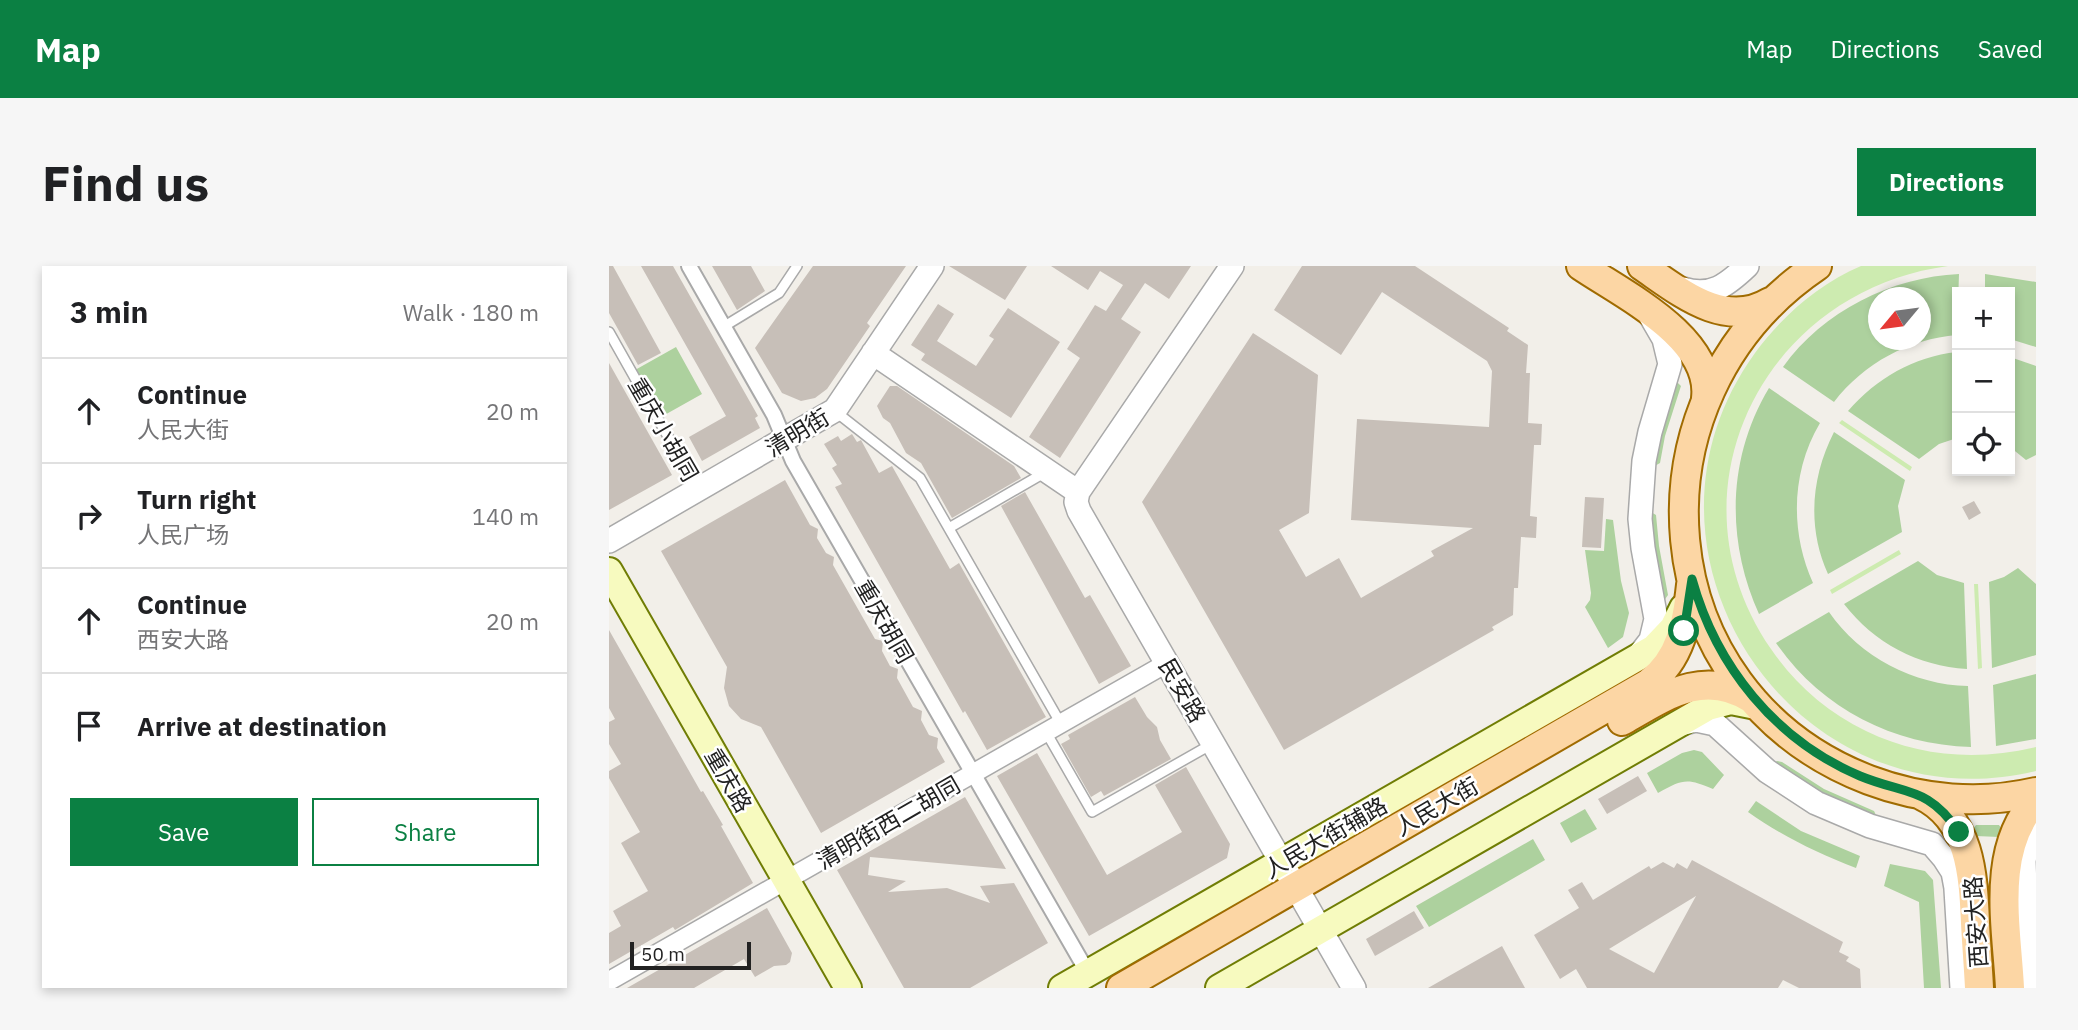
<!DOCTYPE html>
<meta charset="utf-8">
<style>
body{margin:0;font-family:"IBM Plex Sans","Noto Sans SC",sans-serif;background:#f6f6f6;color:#202124}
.controls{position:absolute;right:21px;top:21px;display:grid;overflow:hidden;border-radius:0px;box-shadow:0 4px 10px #0003}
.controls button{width:63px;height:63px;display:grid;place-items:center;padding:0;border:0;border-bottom:2px solid #e0e0e0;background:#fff;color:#202124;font:35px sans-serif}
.compass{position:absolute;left:1259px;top:21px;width:63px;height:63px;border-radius:50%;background:#fff;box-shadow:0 4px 10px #0003;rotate:241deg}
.scale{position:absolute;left:21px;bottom:18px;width:121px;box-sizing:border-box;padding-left:7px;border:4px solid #222;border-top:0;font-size:19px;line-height:24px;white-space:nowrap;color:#222;-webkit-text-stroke:5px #fff;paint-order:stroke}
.stop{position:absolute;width:21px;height:21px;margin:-16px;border:5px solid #0b8043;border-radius:50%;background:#fff}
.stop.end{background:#0b8043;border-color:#fff;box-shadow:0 2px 7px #0008}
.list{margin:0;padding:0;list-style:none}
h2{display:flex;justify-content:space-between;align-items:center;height:91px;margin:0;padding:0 28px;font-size:30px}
h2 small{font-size:23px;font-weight:400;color:#757577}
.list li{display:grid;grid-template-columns:46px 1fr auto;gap:21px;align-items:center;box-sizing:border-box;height:105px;padding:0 28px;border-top:2px solid #e0e0e0}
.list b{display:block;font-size:26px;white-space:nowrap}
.list p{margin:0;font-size:23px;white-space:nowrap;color:#757577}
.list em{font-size:23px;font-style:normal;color:#757577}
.actions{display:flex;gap:14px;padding:21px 28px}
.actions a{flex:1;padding:16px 0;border:2px solid #0b8043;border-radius:0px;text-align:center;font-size:24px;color:#0b8043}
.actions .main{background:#0b8043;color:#fff}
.icon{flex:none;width:38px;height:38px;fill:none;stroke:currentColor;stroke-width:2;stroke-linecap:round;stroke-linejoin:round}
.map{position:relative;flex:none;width:1427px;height:722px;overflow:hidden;border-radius:0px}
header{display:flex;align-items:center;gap:42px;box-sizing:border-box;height:98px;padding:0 35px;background:#0b8043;color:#fff}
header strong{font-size:33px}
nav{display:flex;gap:38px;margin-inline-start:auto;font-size:24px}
.intro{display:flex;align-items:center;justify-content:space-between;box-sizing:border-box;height:168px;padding:0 42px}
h1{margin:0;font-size:49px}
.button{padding:18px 32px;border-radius:0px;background:#0b8043;color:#fff;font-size:24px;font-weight:700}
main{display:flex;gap:42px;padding:0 42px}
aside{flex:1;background:#fff;border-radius:0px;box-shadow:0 4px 10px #0003}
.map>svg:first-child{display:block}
</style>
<header>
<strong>Map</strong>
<nav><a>Map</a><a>Directions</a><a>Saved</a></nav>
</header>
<div class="intro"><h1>Find us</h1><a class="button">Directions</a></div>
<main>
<aside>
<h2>3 min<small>Walk · 180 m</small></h2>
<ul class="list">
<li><svg class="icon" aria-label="ahead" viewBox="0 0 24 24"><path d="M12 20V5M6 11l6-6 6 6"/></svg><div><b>Continue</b><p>人民大街</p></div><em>20 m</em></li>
<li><svg class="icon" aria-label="right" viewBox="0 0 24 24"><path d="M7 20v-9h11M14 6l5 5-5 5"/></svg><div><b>Turn right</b><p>人民广场</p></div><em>140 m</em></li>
<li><svg class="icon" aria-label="ahead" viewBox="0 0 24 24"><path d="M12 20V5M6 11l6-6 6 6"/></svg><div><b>Continue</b><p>西安大路</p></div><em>20 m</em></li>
<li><svg class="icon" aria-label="arrive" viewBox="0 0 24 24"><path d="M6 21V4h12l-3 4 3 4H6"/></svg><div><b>Arrive at destination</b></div></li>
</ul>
<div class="actions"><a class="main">Save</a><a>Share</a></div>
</aside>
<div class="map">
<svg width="1427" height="722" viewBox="0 0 1427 722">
<rect width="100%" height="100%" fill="#f2efe9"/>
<path fill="#cdebb0" d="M1252 0H1339C1154 25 1054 226 1162 383 1186 418 1218 446 1257 465 1310 491 1370 495 1427 481V505C1187 563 1001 287 1146 87 1173 50 1210 18 1252 0Z
M1233 154 1303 201 1301 205 1230 157Z
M1290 284 1292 288 1223 328 1221 324Z
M1365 318H1369L1373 402 1369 403Z"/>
<path fill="#add19e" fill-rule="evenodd" d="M1350 8 1348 69C1300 73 1255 97 1225 136L1174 101C1214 45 1283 11 1350 8ZM1269 32H1311V74H1269Z
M1376 8 1427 16V81L1401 73V26H1376Z
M67 81 93 128 52 151 26 104Z
M1348 86V172L1330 178 1310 193 1239 145C1268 112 1304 91 1348 86Z
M1401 91 1427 100V189L1417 194 1401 181Z
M1067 115 1072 120 1071 123 1056 170 1051 197 1044 201 1045 167Z
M1160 122 1211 157C1182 206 1181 266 1204 317L1150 348C1117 275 1118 192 1160 122Z
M1225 166 1296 214 1289 240 1293 266 1219 308C1198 262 1202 211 1225 166Z
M1042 246 1047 249 1050 280 1059 329 1054 336 1039 247Z
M997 253 1004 254 1012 315 1020 347 1014 371 999 382 976 341 981 334 982 327 976 284 995 285Z
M1309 295 1328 309 1355 317 1358 403C1309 400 1265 377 1235 338Z
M1409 302 1427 318V389L1383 402 1380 316 1395 311Z
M1220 346C1251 391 1305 419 1359 420L1362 481C1283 479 1212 442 1167 377Z
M1427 408V473L1387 480 1384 419Z
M1085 484 1093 486 1115 509 1104 523C1078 512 1074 513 1049 527L1038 507 1073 487Z
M1168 495 1173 496 1215 523 1265 545 1268 551 1235 546 1165 497Z
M1147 535 1192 565 1251 590 1247 602C1208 587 1173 570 1139 546Z
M976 543 988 563 962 577 951 557Z
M1367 559H1390L1394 565 1390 571 1367 570 1363 564Z
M924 573 936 594 820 661 807 640Z
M1281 598 1316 605 1324 614 1332 722H1315L1310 636 1275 620Z"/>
<path fill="#c7bfb8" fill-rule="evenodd" d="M0 0H4L52 87 29 99 0 47Z
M32 0H64L149 150 146 152 151 162 93 195 80 171 117 150Z
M103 0H142L156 25 128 44Z
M204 0H297L258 57 261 60 218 123 206 132 192 135 173 127 146 82Z
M340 0H418L396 34Z
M442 0H582L560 33 536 17 512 53 532 66 451 192 420 171 471 92 458 83 486 39 497 45 514 19 491 5 479 24Z
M693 0H806L900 62 898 65 919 79 917 107H921L919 157 933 158 932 179H925L921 250 928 251 927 272 912 271 909 322H905L904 349 883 361 885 364 675 484 533 236 644 67 709 109 700 247 670 264 697 311 730 292 752 332 825 290 822 285 864 262 742 254 748 153 880 161 883 105 878 95 773 26 732 89 665 44Z
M329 38 345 48 328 75 367 100 385 73 380 70 399 42 451 76 402 152 312 94 316 88 302 79Z
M0 97 63 209 0 244Z
M281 120H288L405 200 412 212 343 252 312 197 297 187 281 157 274 152 268 140Z
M243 168 248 176 252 174 270 207 283 200 341 303 350 297 437 451 378 484 356 445 354 447 226 221 233 218 223 202 228 199 215 178 229 170 232 175Z
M176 214 201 259 209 263 208 272 217 287 225 291 224 299 266 373 274 375 273 385 281 400 289 403 288 412 304 441 313 445 312 454 320 469 329 472 328 482 336 496 212 567 152 461 132 453 120 440 115 422 118 401 52 285Z
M416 226 476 332 481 329 522 400 490 418 392 240Z
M976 231 995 232 992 282 973 281Z
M1365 235 1372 247 1360 254 1353 241Z
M0 364 92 526 94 525 114 559 112 560 144 617 66 664 64 661 0 698V667L12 660 4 645 39 625 12 577 31 566 0 512V505L12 498 0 478V456L6 453 0 442Z
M526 431 538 451 548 461 551 474 562 493 495 530 492 525 482 531 452 478 461 473 459 469Z
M428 487 498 609 573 566 546 519 577 501 621 578 618 592 480 670 388 510Z
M1029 510 1038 525 998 548 989 533Z
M356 531 397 603 261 591 259 609 297 615 279 626 338 622 381 637 371 620 405 617 439 677 361 722H295L228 604Z
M1083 594 1234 676 1230 686 1240 691 1237 695 1251 703 1252 722H1190L1174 714 1169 722H978L967 703 951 713 925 669 970 642 959 624 973 616 984 634 1040 600 1042 603 1054 596 1065 602 1068 597 1078 603ZM1087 630 1045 707 1000 683Z
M158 642 183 687 181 696 177 699 165 700 146 711 135 693 85 722H18Z
M805 645 815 662 766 690 757 673Z
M893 680 916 722H819L840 710Z"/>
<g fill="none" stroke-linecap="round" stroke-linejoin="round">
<g stroke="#a9a9a9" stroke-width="12">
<path id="service" d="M114 61 170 27 188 0
M0 66 88 222
M227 146 311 212 452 458
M340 262 435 207
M437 466 483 546 603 478"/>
</g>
<g stroke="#a9a9a9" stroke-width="18">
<path id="pedestrian" d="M80 0 165 149 184 195 479 707"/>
</g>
<g stroke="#a9a9a9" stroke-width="21">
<path id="minor" d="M0 715 558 397"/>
</g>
<g stroke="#a9a9a9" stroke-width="26">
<path id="tertiary" d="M623 0 469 226 467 236 470 245 745 722
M1074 23C1102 32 1118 19 1138 0
M264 87 469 226
M0 275 226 144 323 0
M1031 388 1042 374 1047 353 1034 282 1031 253 1035 195 1041 166 1061 98 1055 73 1041 49
M1072 458 1087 454 1106 458 1158 505 1207 537 1261 560 1323 578 1335 592 1344 606 1347 622
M1346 607 1353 722
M1420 722 1415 595 1418 578 1427 553"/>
</g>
<g stroke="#707d05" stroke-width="30">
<path id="secondary" d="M0 305 239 722
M453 722 1045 382 1064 362 1074 342
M610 722 1099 441 1122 435 1147 440"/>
</g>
<g stroke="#a06b00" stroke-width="32">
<path id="primary" d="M972 0C1015 29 1104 72 1097 132
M1033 0C1070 25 1115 64 1161 36
M1208 0C1012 132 1035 428 1260 514 1313 534 1371 539 1427 526
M1013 455C1056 430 1095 402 1143 433
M1312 529C1361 552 1364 608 1366 657 1367 678 1369 700 1370 722
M512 722 1040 417C1072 393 1078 356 1082 319
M1401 722C1398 661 1381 583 1427 534"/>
</g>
<use href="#service" stroke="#fff" stroke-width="9"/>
<use href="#pedestrian" stroke="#fff" stroke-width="14"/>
<use href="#minor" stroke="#fff" stroke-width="18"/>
<use href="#tertiary" stroke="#fff" stroke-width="23"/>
<use href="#secondary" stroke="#f7fabf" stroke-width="26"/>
<use href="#primary" stroke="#fcd6a4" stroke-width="28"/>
</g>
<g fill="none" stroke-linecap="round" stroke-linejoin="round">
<path stroke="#0b8043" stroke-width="9" d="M1075 365 1083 313C1107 400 1166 474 1251 510 1297 529 1319 520 1350 566"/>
</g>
<g text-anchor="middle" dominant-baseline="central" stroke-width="5" stroke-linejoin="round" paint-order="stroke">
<g font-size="23" fill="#222" stroke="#fff">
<text transform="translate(55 163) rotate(60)">重庆小胡同</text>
<text transform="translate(188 166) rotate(-31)">清明街</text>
<text transform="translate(276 355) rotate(60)">重庆胡同</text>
<text transform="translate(574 424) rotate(60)">民安路</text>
<text transform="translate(120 514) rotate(60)">重庆路</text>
<text transform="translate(827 540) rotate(-30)">人民大街</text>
<text transform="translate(279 556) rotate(-30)">清明街西二胡同</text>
<text transform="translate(716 571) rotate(-30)">人民大街辅路</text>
<text transform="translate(1366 656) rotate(-94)">西安大路</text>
</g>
</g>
</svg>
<div class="controls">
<button>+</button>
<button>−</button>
<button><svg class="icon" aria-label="locate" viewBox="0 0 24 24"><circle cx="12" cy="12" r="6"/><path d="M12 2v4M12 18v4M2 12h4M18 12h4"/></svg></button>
</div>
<svg class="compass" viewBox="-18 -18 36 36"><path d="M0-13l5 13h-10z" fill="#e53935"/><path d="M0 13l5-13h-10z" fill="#757577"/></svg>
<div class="scale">50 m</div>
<div class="stop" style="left:1075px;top:365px"></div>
<div class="stop end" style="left:1350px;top:566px"></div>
</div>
</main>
